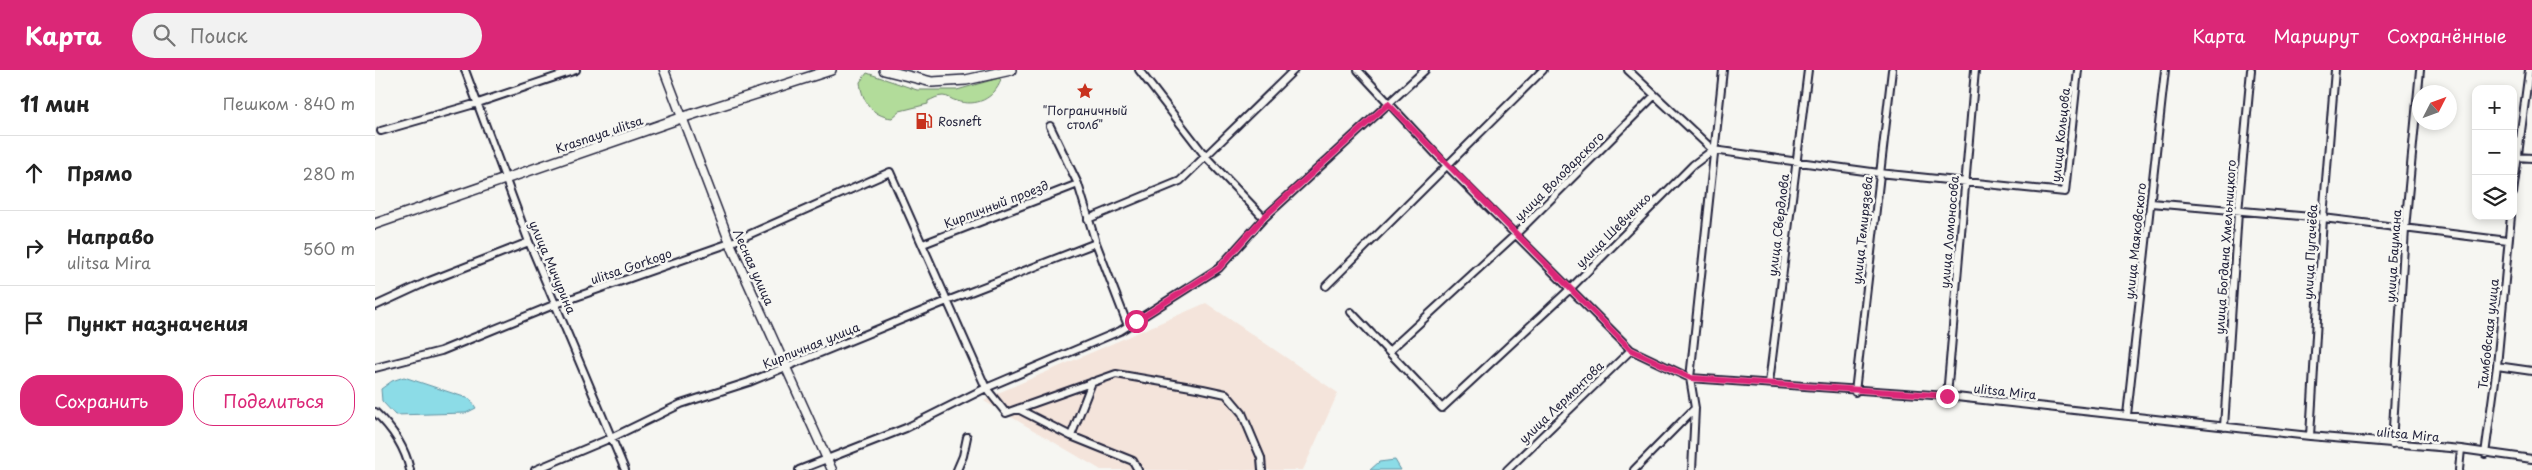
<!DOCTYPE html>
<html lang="ru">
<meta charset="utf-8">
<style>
body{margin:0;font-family:"Playpen Sans",sans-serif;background:#f2f2f2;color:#222}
.controls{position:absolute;right:15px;top:15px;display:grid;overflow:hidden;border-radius:10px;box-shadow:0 2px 8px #0003}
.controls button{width:45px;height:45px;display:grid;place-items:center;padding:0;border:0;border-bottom:1px solid #e0e0e0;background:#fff;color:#222;font:25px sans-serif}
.compass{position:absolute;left:2037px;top:15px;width:45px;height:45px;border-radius:50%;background:#fff;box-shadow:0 2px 8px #0003;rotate:48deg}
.stop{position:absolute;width:15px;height:15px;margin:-11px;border:4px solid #db2777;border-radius:50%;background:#fff}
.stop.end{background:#db2777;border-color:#fff;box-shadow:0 1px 5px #0008}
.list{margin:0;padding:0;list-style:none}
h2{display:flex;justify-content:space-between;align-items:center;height:65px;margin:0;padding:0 20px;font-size:21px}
h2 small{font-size:16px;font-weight:400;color:#767676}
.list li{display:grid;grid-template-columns:32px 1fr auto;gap:15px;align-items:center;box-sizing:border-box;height:75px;padding:0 20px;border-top:1px solid #e0e0e0}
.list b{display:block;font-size:19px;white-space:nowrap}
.list p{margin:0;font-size:16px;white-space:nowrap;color:#767676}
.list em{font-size:16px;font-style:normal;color:#767676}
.actions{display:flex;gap:10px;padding:15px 20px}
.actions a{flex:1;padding:11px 0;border:1px solid #db2777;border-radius:20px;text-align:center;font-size:18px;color:#db2777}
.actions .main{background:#db2777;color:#fff}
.icon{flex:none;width:28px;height:28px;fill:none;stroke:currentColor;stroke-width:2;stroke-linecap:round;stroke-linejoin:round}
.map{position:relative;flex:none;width:2157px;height:400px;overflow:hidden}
header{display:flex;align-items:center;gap:30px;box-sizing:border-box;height:70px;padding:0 25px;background:#db2777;color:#fff}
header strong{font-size:24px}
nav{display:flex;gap:28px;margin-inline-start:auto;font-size:18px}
.search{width:350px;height:45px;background:#f2f2f2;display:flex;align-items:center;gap:12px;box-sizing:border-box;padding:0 18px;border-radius:28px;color:#767676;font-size:19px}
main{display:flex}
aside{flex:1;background:#fff}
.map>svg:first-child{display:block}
</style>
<header>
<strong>Карта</strong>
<div class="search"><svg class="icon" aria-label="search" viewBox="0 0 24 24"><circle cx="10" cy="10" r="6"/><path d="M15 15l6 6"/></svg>Поиск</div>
<nav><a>Карта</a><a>Маршрут</a><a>Сохранённые</a></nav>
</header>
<main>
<aside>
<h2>11 мин<small>Пешком · 840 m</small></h2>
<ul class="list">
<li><svg class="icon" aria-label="ahead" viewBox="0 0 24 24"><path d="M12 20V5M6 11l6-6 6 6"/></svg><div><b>Прямо</b></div><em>280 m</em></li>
<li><svg class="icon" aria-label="right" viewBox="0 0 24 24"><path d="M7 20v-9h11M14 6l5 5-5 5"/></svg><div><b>Направо</b><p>ulitsa Mira</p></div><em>560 m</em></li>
<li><svg class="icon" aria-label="arrive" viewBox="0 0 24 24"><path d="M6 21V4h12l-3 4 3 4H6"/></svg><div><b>Пункт назначения</b></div></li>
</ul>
<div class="actions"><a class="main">Сохранить</a><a>Поделиться</a></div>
</aside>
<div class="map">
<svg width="2157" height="400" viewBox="0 0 2157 400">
<rect width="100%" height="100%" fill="#f6f6f2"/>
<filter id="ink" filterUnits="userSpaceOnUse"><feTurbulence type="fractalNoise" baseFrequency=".02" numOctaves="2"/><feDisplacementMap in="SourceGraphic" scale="10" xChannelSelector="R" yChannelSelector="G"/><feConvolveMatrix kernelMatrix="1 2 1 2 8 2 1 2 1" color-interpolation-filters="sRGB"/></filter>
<g filter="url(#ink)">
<path fill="#f4e4db" d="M831 233 963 323 928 400H726L609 331 623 323Z"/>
<path fill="#b2dc9a" stroke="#6a7f6a" d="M492 3 542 20H582L624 8 626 10C619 29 601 37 582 31 577 30 573 26 568 26 562 26 558 29 553 31V34L525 41 517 48C497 46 487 31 485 12Z"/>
<path fill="#8cdce7" stroke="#6292a2" d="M29 307 95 329 101 338 91 343 20 345 7 331 6 319 17 311Z
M1020 390 1026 400H995L1004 392Z"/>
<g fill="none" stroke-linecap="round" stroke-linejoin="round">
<g stroke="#22223b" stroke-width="10">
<path id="minor" d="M90 0 154 172 250 400
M764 0 831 87 889 148
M983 0 1072 96 1256 280 1315 308 1572 326 1935 366 2086 379 2157 389
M1253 0 1338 80 1504 103 1690 122 1703 0
M675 56 703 114 721 173 753 256
M6 61 103 33 201 0
M2142 87 2157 88
M2138 123 2154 0
M1776 133 1948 148 2133 171
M713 149 805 111 919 0
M548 174 703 114
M951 216 1168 0
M0 236 52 212 154 172
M976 242 1067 338 1195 219 1318 95 1338 80
M1014 281 1140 165 1279 26
M2122 296 2157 301
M0 298 66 281 181 234 355 173 515 102 611 318 631 343 741 304 828 319 851 324 867 343 886 388 887 400
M1394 313 1433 0
M1480 322 1517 0
M1572 326 1600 0
M643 339 696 366 717 312
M0 342C17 358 30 377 35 400
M1752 345 1790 0
M1849 357 1863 142 1876 0
M696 366 758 391 763 400
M1935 366 1948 148 1960 0
M2017 374 2030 159 2045 0
M2110 384 2122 296 2136 146
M160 400 236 368 306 334 374 312 572 231 721 173
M424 400 531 358 611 318 745 261 844 198 889 148 1050 0
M582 400 588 386 592 367
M1132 400 1256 280
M1259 400 1320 338
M1317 400 1320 338 1315 308 1348 0
M2084 400 2086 379"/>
</g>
<g stroke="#22223b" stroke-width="11">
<path id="tertiary" d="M289 0 355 173 457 400"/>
</g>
<g stroke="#22223b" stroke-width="12">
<path id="secondary" d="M509 0 557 12 591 10 636 0
M0 154 306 48 456 0"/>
</g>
<use href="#minor" stroke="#f6f6f2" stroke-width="6"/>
<use href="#tertiary" stroke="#f6f6f2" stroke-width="8"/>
<use href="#secondary" stroke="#f6f6f2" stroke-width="9"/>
</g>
</g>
<g fill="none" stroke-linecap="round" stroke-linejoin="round" filter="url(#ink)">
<path stroke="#db2777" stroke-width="6" d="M761 251 844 198 888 148 1013 34 1256 280 1316 308 1572 326"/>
</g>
<defs>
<g id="sight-bare" transform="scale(1.35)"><path d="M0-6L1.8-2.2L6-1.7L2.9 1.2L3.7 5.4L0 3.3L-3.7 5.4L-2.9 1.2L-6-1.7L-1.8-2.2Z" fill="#c8321e" stroke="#f6f6f2" stroke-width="2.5" paint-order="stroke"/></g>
<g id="fuel-bare" transform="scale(1.35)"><path d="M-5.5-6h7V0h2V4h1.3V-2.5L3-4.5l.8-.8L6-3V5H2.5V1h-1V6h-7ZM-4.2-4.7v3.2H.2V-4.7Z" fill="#c8321e" stroke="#f6f6f2" stroke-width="2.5" paint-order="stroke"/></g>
</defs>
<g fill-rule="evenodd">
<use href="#sight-bare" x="710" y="21"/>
<use href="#fuel-bare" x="549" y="51"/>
</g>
<g text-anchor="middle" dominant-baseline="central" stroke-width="5" stroke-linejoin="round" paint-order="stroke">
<g font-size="12" fill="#22223b" stroke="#f6f6f2">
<text x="710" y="40">"Пограничный<tspan x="710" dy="14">столб"</tspan></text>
<text x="563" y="51" text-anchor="start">Rosneft</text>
</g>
<g font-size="12" fill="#22223b" stroke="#f6f6f2">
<text transform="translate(224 64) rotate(-19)">Krasnaya ulitsa</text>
<text transform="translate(1685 65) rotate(-84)">улица Кольцова</text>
<text transform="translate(1184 106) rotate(-45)">улица Володарского</text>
<text transform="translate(621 134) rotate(-21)">Кирпичный проезд</text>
<text transform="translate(1403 155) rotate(-83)">улица Свердлова</text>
<text transform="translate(1238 160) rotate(-45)">улица Шевченко</text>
<text transform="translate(1487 160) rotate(-84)">улица Темирязева</text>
<text transform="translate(1574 162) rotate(-85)">улица Ломоносова</text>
<text transform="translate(1760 171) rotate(-84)">улица Маяковского</text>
<text transform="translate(1850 177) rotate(-86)">улица Богдана Хмельницкого</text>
<text transform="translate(1935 182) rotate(-87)">улица Пугачёва</text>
<text transform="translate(2018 186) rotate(-86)">улица Баумана</text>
<text transform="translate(256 196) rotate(-19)">ulitsa Gorkogo</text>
<text transform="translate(178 197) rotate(67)">улица Мичурина</text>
<text transform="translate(379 197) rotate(66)">Лесная улица</text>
<text transform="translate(2113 264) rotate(-84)">Тамбовская улица</text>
<text transform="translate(436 275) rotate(-22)">Кирпичная улица</text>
<text transform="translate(1630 321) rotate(6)">ulitsa Mira</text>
<text transform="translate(1186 332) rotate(-44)">улица Лермонтова</text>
<text transform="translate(2033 364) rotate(5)">ulitsa Mira</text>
</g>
</g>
</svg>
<div class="controls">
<button>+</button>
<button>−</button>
<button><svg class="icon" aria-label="layers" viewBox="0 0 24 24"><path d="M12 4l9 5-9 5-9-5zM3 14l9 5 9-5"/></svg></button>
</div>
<svg class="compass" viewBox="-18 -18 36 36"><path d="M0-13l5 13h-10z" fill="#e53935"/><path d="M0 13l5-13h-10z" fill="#767676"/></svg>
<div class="stop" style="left:761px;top:251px"></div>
<div class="stop end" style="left:1572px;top:326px"></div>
</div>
</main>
